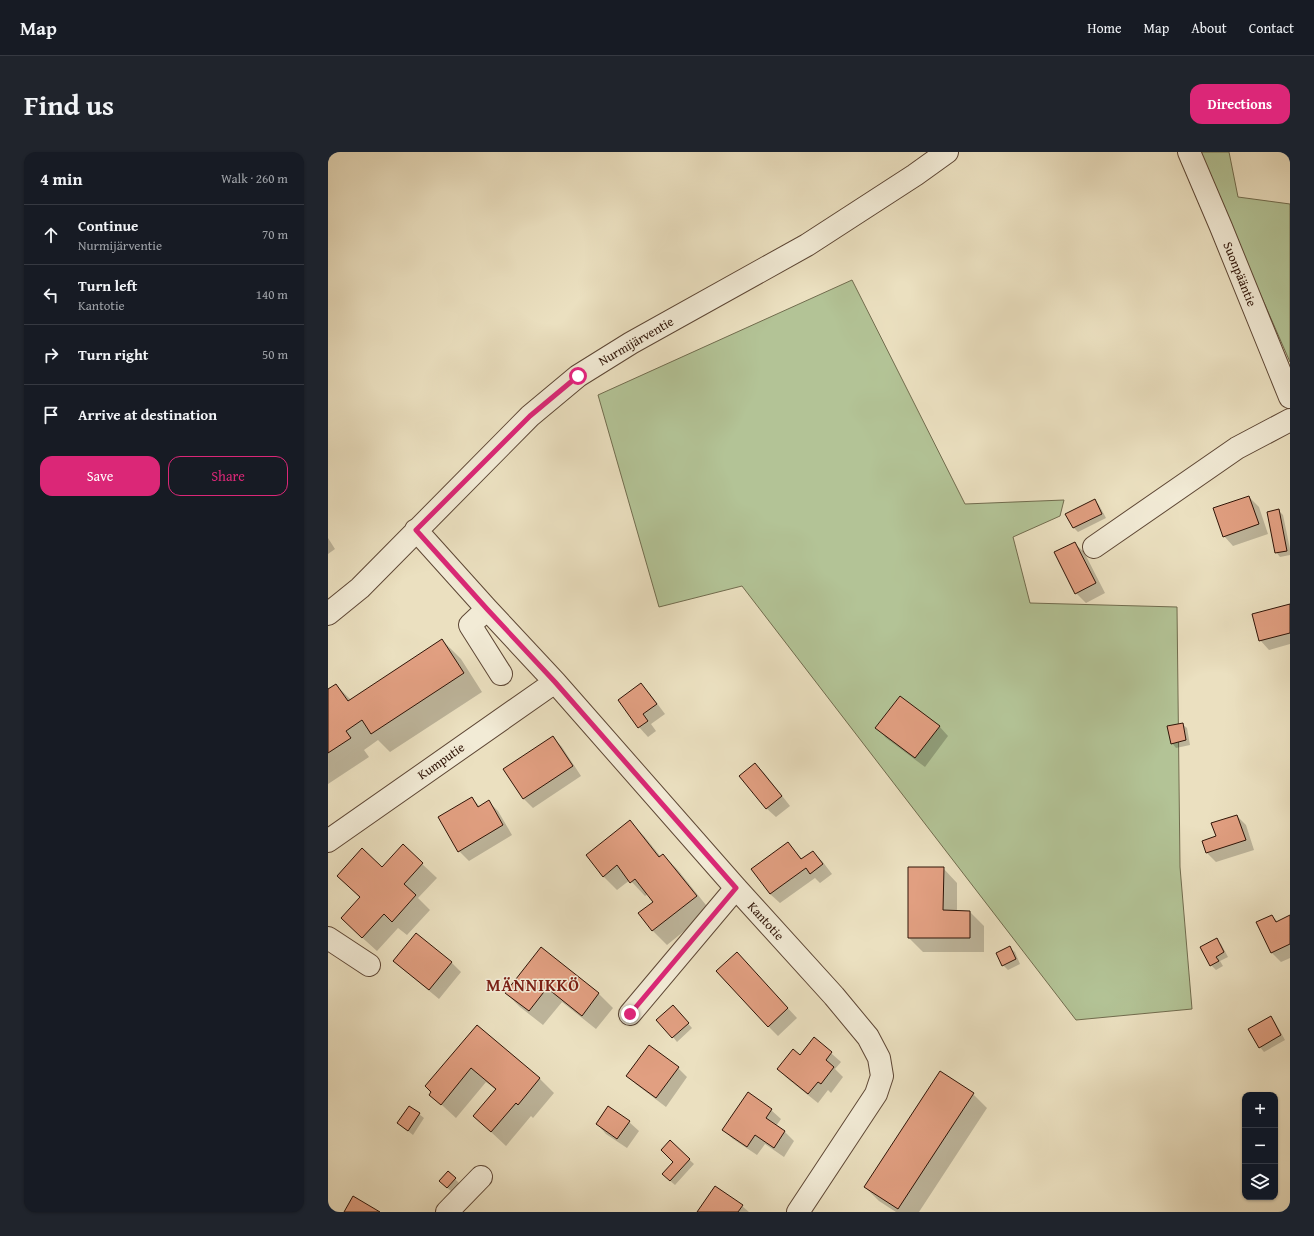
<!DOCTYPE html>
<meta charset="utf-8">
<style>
body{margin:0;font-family:"Gentium Book Plus",serif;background:#20242c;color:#f1f3f6}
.controls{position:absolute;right:12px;bottom:12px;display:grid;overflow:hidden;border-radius:8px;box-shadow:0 1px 3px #0004}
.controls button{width:36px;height:36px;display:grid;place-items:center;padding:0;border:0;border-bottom:1px solid #363941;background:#171b24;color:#f1f3f6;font:20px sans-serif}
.stop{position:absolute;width:12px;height:12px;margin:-9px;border:3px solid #db2777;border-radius:50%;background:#fff}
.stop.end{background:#db2777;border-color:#fff;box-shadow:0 1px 4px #0008}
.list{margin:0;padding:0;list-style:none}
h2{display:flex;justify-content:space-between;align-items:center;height:52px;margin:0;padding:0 16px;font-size:17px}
h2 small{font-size:13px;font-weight:400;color:#9ea1a6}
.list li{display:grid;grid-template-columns:26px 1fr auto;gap:12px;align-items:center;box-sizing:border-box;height:60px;padding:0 16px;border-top:1px solid #363941}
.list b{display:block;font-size:15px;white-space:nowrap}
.list p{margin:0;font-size:13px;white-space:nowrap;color:#9ea1a6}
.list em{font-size:13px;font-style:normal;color:#9ea1a6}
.actions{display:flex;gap:8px;padding:12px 16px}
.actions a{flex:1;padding:9px 0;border:1px solid #db2777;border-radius:12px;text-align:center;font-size:14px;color:#db2777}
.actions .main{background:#db2777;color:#fff}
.icon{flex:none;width:22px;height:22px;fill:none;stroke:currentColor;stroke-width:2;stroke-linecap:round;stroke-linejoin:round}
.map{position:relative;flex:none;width:962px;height:1060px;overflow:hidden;border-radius:12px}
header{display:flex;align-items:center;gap:24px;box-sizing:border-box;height:56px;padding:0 20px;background:#171b24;border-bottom:1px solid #363941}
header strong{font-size:19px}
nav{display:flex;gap:22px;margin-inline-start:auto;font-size:14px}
.intro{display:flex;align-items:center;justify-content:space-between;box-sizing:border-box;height:96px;padding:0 24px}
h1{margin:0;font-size:28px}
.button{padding:10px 18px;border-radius:12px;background:#db2777;color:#fff;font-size:14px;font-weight:700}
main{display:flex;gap:24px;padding:0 24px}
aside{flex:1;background:#171b24;border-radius:12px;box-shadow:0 1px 3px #0004}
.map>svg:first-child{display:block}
</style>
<header>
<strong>Map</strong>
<nav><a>Home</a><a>Map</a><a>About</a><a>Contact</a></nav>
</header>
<div class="intro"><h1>Find us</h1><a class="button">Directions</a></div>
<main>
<aside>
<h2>4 min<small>Walk · 260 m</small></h2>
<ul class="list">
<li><svg class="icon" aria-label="ahead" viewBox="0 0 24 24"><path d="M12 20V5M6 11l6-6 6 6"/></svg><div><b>Continue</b><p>Nurmijärventie</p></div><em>70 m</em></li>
<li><svg class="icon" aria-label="left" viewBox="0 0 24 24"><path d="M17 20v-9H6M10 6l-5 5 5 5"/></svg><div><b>Turn left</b><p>Kantotie</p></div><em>140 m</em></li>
<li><svg class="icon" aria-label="right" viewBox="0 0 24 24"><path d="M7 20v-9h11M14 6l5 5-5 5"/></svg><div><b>Turn right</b></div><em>50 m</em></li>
<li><svg class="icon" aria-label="arrive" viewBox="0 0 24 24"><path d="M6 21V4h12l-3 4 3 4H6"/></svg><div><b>Arrive at destination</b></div></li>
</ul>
<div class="actions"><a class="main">Save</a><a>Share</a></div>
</aside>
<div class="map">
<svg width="962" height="1060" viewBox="0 0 962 1060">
<rect width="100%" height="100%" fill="#ebe0c0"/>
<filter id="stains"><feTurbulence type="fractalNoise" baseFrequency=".005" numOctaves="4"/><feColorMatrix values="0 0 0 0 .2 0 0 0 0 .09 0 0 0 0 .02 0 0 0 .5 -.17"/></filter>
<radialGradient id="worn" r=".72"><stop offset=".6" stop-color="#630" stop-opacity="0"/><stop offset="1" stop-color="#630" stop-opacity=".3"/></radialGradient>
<path fill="#b3c396" stroke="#716c4e" d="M870 0H901L910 45 962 52V210Z
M524 128 637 352 736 348 732 364 685 385 702 451 849 455 852 715 864 857 748 868 414 434 331 455 270 243Z"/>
<path fill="#0003" d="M921 345 931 355 940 382 905 394 896 384Z
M767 348 771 353 778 366 750 380 745 375Z
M951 359 955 363 962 397V403L952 405 948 400Z
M0 386 7 397 0 402Z
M746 391 756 400 777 441 758 451 748 441Z
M962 453V492L941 498 932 488Z
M114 488 133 507 154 540 62 600 50 588 36 598 41 605 0 632V539L8 533 23 548Z
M313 532 322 542 337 562 323 572 328 579 320 585 311 575Z
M854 572 859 576 862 593 848 596 844 591Z
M611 574 620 584 597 615 558 586 549 576Z
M225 585 234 595 253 624 205 656 195 646Z
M427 612 437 622 462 654 448 665 438 656Z
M144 646 152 655 161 650 170 659 184 683 141 709 131 699Z
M909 664 918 673 926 698 888 710 879 701Z
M302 670 316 684 333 705 335 703 349 717 382 758 339 793 325 779 311 762 326 750 320 742 317 744 302 728 289 738 275 724Z
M460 691 474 707 485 700 494 709 504 722 492 731 487 726 452 751 442 742 424 717Z
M75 694 109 726 90 746 102 758 79 783 70 776 49 799 28 780 32 746 10 724 54 716Z
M615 716 629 731V760H642L656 774V800H595L581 786Z
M944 764 950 770 962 765V806L953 810 944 801Z
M888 788 893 792 900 805 892 809 895 814 888 818 883 813Z
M213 796 271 842 285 856 268 877 234 850 215 873 192 855 178 841Z
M682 796 687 800 692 812 680 818 675 813Z
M123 810 133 820 111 847 76 818Z
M418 811 469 866 450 884 440 874Z
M349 859 364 876 349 890 345 885Z
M943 866 947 870 957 888 936 900 932 895Z
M149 874 212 927 226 941 205 966 203 964 178 994 146 964 168 938 158 930 128 966 103 943Z
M486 886 513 910 507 917 515 925 503 941 500 938 490 951 460 927 450 917 472 904Z
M350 916 359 925 338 955 309 933 299 924Z
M645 942 659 956 591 1060H568L551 1049 537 1035Z
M82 955 96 966 85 983 70 971Z
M443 958 453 967 448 974 457 980 466 989 456 1005 437 992 429 1003 405 987 395 978Z
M301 970 311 979 299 996 278 982 269 972Z
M342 990 366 1012 347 1033 340 1027 347 1010Z
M120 1020 132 1032 124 1040 117 1034Z
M414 1054 421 1060H370Z"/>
<path fill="#e19f81" stroke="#2f1407" d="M921 344 931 372 895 385 885 356Z
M767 347 774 362 745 376 737 362Z
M951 357 959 399 947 401 939 360Z
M747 390 768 431 747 442 726 400Z
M962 452V481L931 489 924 462Z
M114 487 136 521 43 582 34 568 18 579 23 586 0 601V537L8 532 20 549Z
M313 531 329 552 315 562 320 569 310 576 290 548Z
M572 544 612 574 587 606 547 576Z
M855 571 858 588 843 592 839 574Z
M225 584 245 614 195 647 175 617Z
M427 611 454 644 438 657 411 624Z
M144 645 150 655 161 648 175 673 130 700 110 665Z
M909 663 918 688 878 701 874 689 888 684 883 671Z
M302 668 331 705 335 702 369 744 324 779 310 761 325 750 307 727 302 731 289 713 275 725 258 703Z
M460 690 473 707 485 699 495 712 482 722 478 716 442 742 423 717Z
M75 692 95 711 76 732 88 743 64 770 56 762 34 786 13 766 32 745 9 724 34 696 54 715Z
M580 715H616L615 758 642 759V786H580Z
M944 763 948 770 962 763V792L943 801 928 770Z
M88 781 124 810 101 838 65 809Z
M889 786 896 800 888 805 891 809 882 814 872 795Z
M682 794 688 807 674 814 668 801Z
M213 795 271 841 254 864 219 836 201 859 177 841Z
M409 800 460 856 440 875 388 819Z
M345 853 361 871 344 886 328 868Z
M943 864 953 883 931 896 920 877Z
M149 873 212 926 190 953 188 951 163 980 145 964 168 937 143 916 113 953 101 943 103 940 97 934Z
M486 885 504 900 498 908 506 915 493 932 490 930 480 942 449 917 465 897 472 903Z
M321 893 351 915 328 946 298 924Z
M612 919 646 941 570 1057 536 1035Z
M420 940 444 957 438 966 457 979 446 996 427 983 419 995 394 978Z
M81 954 92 961 80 979 69 971Z
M280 954 302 969 289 987 268 972Z
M342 988 362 1007 342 1029 334 1022 345 1010 333 998Z
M120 1019 128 1026 119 1036 111 1029Z
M387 1034 415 1053 410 1060H369Z
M25 1044 52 1060H16Z"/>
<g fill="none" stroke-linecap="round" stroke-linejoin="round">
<g stroke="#5e4735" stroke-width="24">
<path id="minor" d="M861 0 893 75 962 245
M88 378 159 457 227 530 408 736 506 844 540 885 551 906 554 924 548 942 470 1060
M766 395 909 296 962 268
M159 457 142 473 173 522
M0 462 32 436 202 264 250 224 303 191 479 93 587 23 619 0
M0 689 227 530
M0 786 41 813
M302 862 408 736
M119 1060 153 1025"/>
</g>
<use href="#minor" stroke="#f2ebd6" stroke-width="22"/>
</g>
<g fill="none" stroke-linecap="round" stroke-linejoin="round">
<path stroke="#db2777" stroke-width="5" d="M250 224 202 264 88 378 159 457 227 530 408 736 302 862"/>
</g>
<g text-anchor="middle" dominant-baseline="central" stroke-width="3" stroke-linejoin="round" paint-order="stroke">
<g font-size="13" fill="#2f1407" stroke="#f2ebd6">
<text transform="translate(912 122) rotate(68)">Suonpääntie</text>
<text transform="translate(308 189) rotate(-30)">Nurmijärventie</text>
<text transform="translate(113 609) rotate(-35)">Kumputie</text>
<text transform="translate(438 769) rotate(48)">Kantotie</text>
</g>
<g font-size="17" font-weight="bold" letter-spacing="1" fill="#7a1f14" stroke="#f2ebd6">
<text x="205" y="832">MÄNNIKKÖ</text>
</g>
</g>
<rect width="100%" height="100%" filter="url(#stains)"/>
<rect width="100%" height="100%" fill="url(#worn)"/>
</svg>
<div class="controls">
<button>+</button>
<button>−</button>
<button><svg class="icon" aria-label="layers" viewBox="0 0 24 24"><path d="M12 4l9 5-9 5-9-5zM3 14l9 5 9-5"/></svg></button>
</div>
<div class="stop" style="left:250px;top:224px"></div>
<div class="stop end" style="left:302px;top:862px"></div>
</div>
</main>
